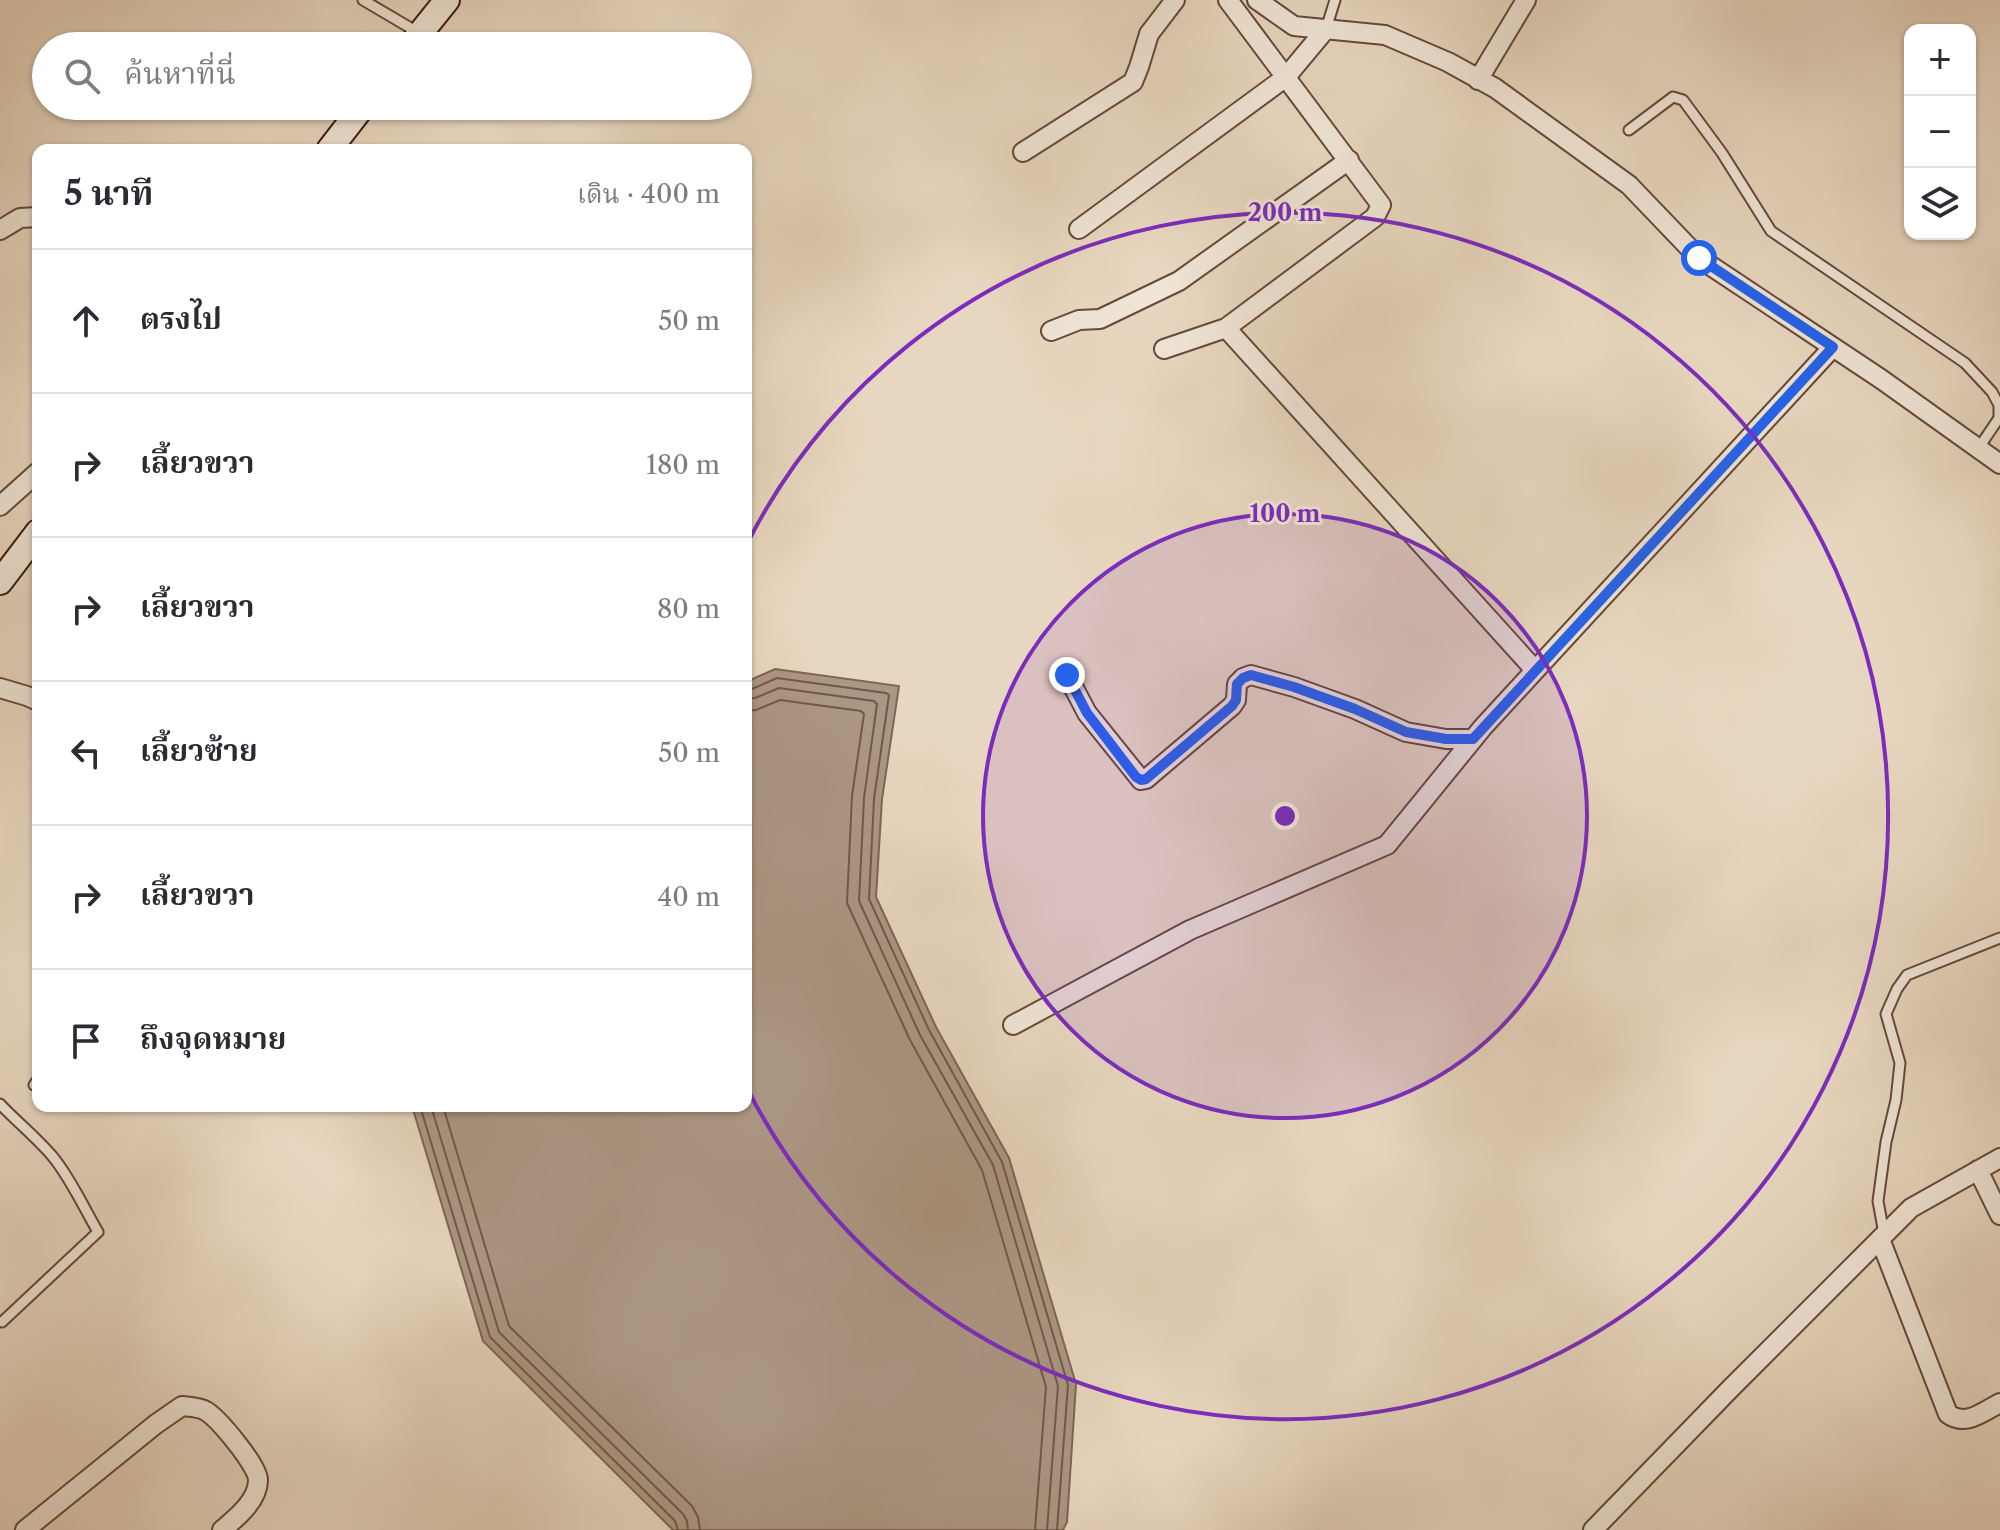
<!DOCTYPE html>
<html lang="th">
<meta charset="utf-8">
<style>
body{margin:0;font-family:"Libre Caslon Text","Noto Serif Thai",serif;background:#f2f2f3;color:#2b2b33}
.controls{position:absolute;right:24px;top:24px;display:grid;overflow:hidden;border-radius:16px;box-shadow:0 2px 6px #0004}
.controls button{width:72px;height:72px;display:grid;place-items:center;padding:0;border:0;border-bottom:2px solid #e1e1e2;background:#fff;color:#2b2b33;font:40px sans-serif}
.stop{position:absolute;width:24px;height:24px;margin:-18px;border:6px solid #2563eb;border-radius:50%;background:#fff}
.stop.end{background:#2563eb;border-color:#fff;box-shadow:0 2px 8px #0008}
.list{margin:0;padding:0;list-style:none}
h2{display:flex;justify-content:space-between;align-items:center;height:104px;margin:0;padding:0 32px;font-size:34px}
h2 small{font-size:26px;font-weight:400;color:#7c7c81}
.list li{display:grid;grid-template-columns:52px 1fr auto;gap:24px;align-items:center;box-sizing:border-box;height:144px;padding:0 32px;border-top:2px solid #e1e1e2}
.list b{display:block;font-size:30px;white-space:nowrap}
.list em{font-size:26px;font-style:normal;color:#7c7c81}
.icon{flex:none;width:44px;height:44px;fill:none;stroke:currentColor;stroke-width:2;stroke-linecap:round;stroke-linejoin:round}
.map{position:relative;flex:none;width:2000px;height:1530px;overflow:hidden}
.search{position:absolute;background:#fff;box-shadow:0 2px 6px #0004;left:32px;top:32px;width:720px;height:88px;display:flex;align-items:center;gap:20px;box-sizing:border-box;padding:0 28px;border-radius:44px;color:#7c7c81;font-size:30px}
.panel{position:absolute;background:#fff;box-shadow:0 2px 6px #0004;left:32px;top:144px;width:720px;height:968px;border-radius:16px}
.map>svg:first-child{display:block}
</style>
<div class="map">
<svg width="2000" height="1530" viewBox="0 0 2000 1530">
<rect width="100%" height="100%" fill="#e8d7c0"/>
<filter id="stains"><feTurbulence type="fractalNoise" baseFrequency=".0025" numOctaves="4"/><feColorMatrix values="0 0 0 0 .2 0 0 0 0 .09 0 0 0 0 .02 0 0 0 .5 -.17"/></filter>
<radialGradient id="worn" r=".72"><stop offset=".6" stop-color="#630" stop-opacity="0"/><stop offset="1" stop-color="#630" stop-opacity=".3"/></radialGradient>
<path fill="#ac9784" stroke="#7e6555" stroke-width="2" d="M775 669 899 686 882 799 876 897 936 1027 1009 1158 1076 1384 1067 1522 1063 1530H673L483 1341 412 1106H746V682Z"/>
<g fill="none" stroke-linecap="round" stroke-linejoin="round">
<path stroke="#72584a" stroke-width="2" d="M746 689H752L777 678 886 693 889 695 874 799 869 899 929 1030 1002 1162 1068 1385 1057 1530
M746 699 755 698 779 688 874 701 877 704 864 798 859 901 920 1035 993 1165 1058 1386 1047 1530
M746 711 756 710 780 700 861 711 864 714 852 796 847 903 910 1040 982 1170 1046 1387 1035 1530
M420 1106 490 1337 675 1521 678 1530
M431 1106 499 1332 683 1514 687 1521 688 1530
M443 1106 509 1326 692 1506 698 1517 700 1530"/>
<g stroke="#65493b" stroke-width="13">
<path id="lane" d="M363 0 419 33
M1326 29 1335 0
M1629 130 1673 97 1683 100 1722 153 1771 231 1965 363 1992 392 1999 405V418L1978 449
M34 1085 38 1079
M0 1104C17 1122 37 1138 53 1157 71 1179 84 1208 98 1232L2 1322
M1884 1234 1878 1201 1886 1142 1896 1100 1900 1063 1886 1014 1897 989 1907 975 2000 938"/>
</g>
<g stroke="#65493b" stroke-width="22">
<path id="street" d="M1257 0 1294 26 1385 35 1448 62 1495 88 1629 185 1699 258 1881 379 2000 464
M1478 80 1526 0
M1023 152 1133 82 1139 67 1149 34 1175 0
M1079 229 1286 77 1326 29
M0 230 20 218 38 217
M1226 328 1535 670
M1051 331 1079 320 1100 319 1179 281 1349 160
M1164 349 1226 328 1375 217 1381 205 1228 0
M0 506 38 472
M1067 675 1087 713 1141 780 1146 779 1232 706 1236 700 1237 684 1243 678 1251 675 1294 687 1355 709 1406 732 1446 739H1473
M0 688 27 696 38 701
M1013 1025 1190 930 1387 845 1483 727 1833 347
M1978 1170 2000 1215
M1880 1239 1948 1414C1966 1427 1982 1412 2000 1403
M25 1530 156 1424 182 1406C190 1407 199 1407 206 1411 219 1419 258 1466 258 1480 258 1501 236 1518 222 1530
M1593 1530 1731 1388 1911 1208 2000 1158"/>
</g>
<g stroke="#391a0f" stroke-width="28">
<path id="secondary" d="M410 46 447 0
M329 150 363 106
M0 582 38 532"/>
</g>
<use href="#lane" stroke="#f0e5d6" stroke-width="9"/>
<use href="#street" stroke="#f0e5d6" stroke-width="18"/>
<use href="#secondary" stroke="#f0e5d6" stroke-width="24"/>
</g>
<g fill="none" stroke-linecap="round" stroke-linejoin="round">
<path stroke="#2563eb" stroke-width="10" d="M1067 675 1087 713 1136 777 1141 780 1146 779 1232 706 1236 700 1237 684 1243 678 1251 675 1294 687 1355 709 1406 732 1446 739H1473L1833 347 1699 258"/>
</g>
<circle cx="1285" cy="816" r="302" fill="#7b2cbf" fill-opacity=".12"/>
<g fill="none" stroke="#7b2cbf" stroke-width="4">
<circle cx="1285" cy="816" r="302"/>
<path d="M748 542A603 603 0 1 1 748 1090"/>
</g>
<circle cx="1285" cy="816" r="12" fill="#7b2cbf" stroke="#f0e5d6" stroke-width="4"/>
<g font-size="24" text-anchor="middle" font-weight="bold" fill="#7b2cbf" stroke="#f0e5d6" stroke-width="6" stroke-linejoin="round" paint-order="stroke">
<text x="1285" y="221">200 m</text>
<text x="1285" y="522">100 m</text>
</g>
<rect width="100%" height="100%" filter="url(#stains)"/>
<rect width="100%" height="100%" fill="url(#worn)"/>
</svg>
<div class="controls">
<button>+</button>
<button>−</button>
<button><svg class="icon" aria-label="layers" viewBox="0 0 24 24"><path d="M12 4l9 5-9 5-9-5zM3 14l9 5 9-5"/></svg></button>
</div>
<div class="stop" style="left:1699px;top:258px"></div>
<div class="stop end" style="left:1067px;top:675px"></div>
<div class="search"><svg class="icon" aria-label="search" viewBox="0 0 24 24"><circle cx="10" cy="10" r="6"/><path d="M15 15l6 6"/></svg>ค้นหาที่นี่</div>
<section class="panel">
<h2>5 นาที<small>เดิน · 400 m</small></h2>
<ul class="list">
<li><svg class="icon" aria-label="ahead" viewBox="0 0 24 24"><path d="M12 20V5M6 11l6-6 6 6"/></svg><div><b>ตรงไป</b></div><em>50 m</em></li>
<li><svg class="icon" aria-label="right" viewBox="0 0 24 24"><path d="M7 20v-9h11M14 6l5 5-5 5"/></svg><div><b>เลี้ยวขวา</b></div><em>180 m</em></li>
<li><svg class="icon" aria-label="right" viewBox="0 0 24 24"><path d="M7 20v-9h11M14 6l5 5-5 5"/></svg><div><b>เลี้ยวขวา</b></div><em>80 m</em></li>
<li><svg class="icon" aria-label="left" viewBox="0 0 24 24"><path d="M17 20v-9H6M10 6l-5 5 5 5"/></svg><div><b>เลี้ยวซ้าย</b></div><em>50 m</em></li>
<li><svg class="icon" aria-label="right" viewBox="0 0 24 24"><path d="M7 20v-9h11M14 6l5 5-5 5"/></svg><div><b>เลี้ยวขวา</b></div><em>40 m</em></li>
<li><svg class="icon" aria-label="arrive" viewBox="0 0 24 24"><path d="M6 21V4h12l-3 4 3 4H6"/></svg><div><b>ถึงจุดหมาย</b></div></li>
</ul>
</section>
</div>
